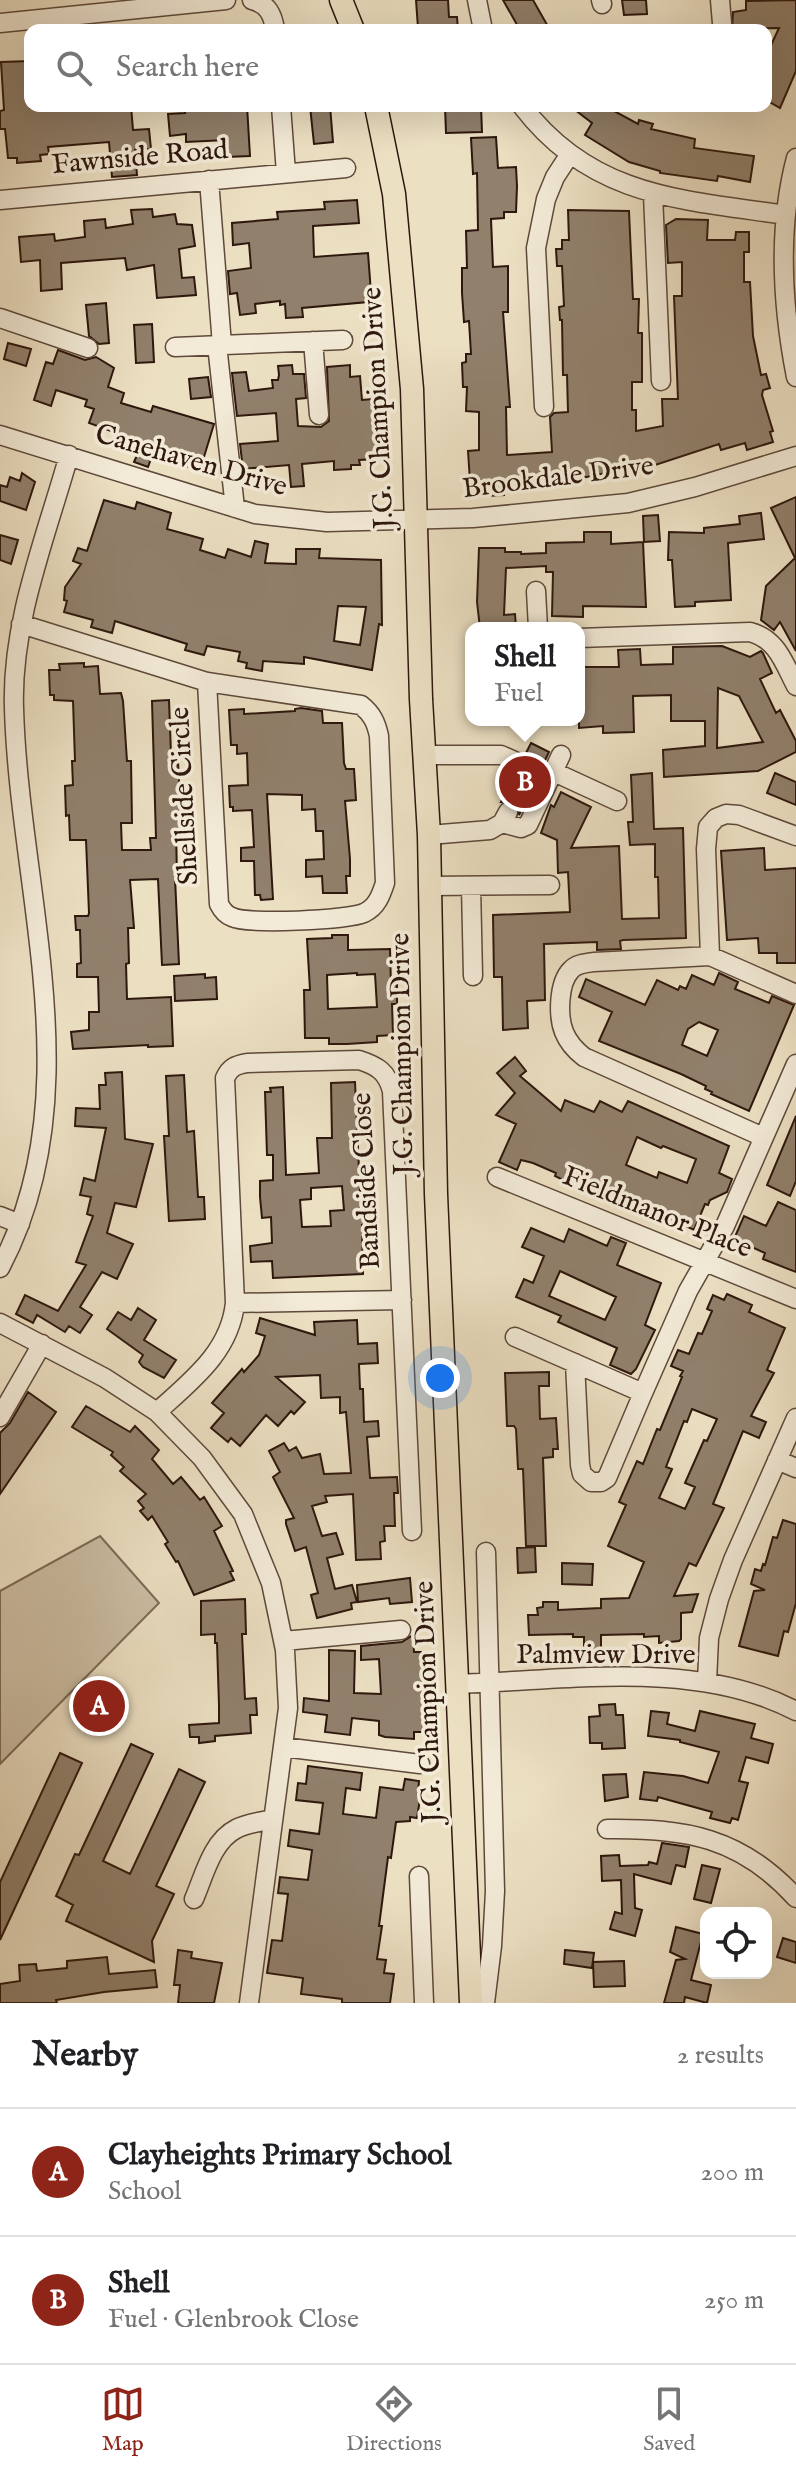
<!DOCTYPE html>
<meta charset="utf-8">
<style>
body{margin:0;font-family:"IM FELL English",serif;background:#f6f6f6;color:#202124}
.controls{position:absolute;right:24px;bottom:24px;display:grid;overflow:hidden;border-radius:16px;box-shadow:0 8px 32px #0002}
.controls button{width:72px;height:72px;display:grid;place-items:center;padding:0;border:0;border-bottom:2px solid #e0e0e0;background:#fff;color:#202124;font:40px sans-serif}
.you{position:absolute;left:440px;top:1378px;width:28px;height:28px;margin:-20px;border:6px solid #fff;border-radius:50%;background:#1a73e8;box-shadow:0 0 0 12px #1a73e833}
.badge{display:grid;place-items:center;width:52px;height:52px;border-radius:50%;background:#8f2418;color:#fff;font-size:26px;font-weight:700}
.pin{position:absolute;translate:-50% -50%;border:4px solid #fff;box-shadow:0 2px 8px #0006}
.popup{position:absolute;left:465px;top:622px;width:120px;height:104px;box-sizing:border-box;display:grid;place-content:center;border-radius:16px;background:#fff;filter:drop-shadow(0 2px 6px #0005);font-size:26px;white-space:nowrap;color:#757577}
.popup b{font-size:30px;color:#202124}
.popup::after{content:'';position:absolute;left:50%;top:100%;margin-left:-16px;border:16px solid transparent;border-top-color:#fff}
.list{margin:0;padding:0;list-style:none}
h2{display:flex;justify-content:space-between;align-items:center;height:104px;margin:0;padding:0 32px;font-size:34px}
h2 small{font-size:26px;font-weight:400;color:#757577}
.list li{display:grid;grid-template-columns:52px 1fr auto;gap:24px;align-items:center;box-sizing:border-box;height:128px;padding:0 32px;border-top:2px solid #e0e0e0}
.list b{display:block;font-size:30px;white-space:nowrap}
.list p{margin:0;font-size:26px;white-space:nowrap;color:#757577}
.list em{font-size:26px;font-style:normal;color:#757577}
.icon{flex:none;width:44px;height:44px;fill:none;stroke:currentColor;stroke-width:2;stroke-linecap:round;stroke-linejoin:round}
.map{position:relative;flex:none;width:796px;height:2003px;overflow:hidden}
.search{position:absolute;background:#fff;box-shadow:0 8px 32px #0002;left:24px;right:24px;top:24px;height:88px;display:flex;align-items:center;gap:20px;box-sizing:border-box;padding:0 28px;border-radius:16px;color:#757577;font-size:30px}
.sheet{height:360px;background:#fff}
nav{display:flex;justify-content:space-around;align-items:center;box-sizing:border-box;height:112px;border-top:2px solid #e0e0e0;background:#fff;font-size:22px;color:#757577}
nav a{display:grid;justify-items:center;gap:4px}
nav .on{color:#8f2418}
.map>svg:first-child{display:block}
</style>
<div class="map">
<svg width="796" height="2003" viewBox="0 0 796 2003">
<rect width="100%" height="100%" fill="#ece0c3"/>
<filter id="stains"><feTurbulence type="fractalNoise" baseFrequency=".0025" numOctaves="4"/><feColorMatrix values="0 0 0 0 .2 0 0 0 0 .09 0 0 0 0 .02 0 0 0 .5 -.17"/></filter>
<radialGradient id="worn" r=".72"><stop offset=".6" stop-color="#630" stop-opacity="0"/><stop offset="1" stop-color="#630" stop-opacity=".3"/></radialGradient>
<path fill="#ccbea4" stroke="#7d6a58" stroke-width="2" d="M100 1536 159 1603 0 1764V1591Z"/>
<path fill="#91806c" stroke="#2e170d" stroke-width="2" fill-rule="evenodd" d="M416 0H448L449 17H457L458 30H421L418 28Z
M503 0H533L550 30H520Z
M622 0H646L647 14 624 15Z
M796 0V71L780 108 766 100V56L779 28 732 29 733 12 746 10V1Z
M30 61V108L131 106 133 130 149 129 151 149 135 150 137 175 112 177 109 142 48 147 49 154 40 155 41 161 17 163V158H8L5 129H0V111L4 110 1 62Z
M184 106H247L250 156 226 157V140L186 142V134L170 136 168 114 185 113Z
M310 106H330L333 142 314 144Z
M445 106H481L482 132 446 133Z
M570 106H605L638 124 639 120 653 124 651 129 695 139 694 148 754 156 750 182 718 176 717 181 660 173V171L629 162 585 135 592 123Z
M496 137 498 168 516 167 517 186 516 212H504V218L491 219 493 267 508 266V312H503L510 407H506L507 455 552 452 550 417 554 413 568 412 567 375H563L562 320H560L559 307 564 306 562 266H557L556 249H562V240H569L568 210 629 211 633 299H639L638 333H642V382H632V410H636V431L663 426 662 399H678L674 296H682V262L668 263 666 225 676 219 708 220 707 240H735L736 232H749V252H744V282H750L753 336 761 375 766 374 770 388 763 390 762 395 773 431 770 432 773 442 747 450 745 443 721 450 719 444 640 470 639 466 558 483V478L504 482V495L486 496 482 480 470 481 468 451 479 450V412L466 411 467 387H463L462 363 466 362V354H471L469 321 464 322 462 293V268H467L466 231 478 230 477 173 473 174 471 138Z
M357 200 359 223 313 226 314 257 368 253 371 293H367L368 302 302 308 303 317 286 318 285 304 280 305V301L255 304 256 313 240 315 237 293 230 294 228 271 251 268 249 243 233 245 232 223 278 219 277 212 325 209 324 202Z
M152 209 153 217 175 214 177 224 192 225 195 246 179 249 182 278 194 277 196 295 157 298 154 265 127 270 125 258 61 263 62 289 41 291 40 260 21 262 19 237 54 234 55 241 85 237 84 221 105 219 106 228 133 224 131 210Z
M106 303 109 343 99 344 89 336 86 305Z
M152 324 154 362 136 363 134 325Z
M8 343 31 349 26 366 4 359Z
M58 350 85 360 96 357 114 368 108 387 124 393 121 403 151 412 153 406 214 424 200 470 152 456 148 467 134 462 138 453 122 449V435L89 423 94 409 85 406 87 400 56 390 51 406 34 400 46 362 53 364Z
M292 365 293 374H304L306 398 296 399 298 426 321 427 329 421 327 367 350 365V377L360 376 362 400 373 399 377 459 359 460 360 465H351V469L334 470V461L302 464 304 486 291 487 289 465 243 469 240 444 278 441 276 413 237 416 232 373 246 372 249 391 273 388 272 380H278L279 375 278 366Z
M208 377 211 397 191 399 189 379Z
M22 473 35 482 26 510 0 501V485L7 487 10 477 20 481Z
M796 497V651L780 622 774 630 761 620 766 586 795 558 771 508Z
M104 500 135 509 137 502 171 513 167 529 203 539 200 550 225 558 228 549 251 557 255 541 268 544 265 563 296 564V549H320L319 558 381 560 382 625 379 624 372 670 304 657V664L263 661 262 671 246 668 247 663 238 661 240 652 207 646 204 655 185 650 187 644 115 621 112 633 91 627 93 620 64 612 67 601 64 600 65 587 81 564 73 561 78 548 87 551ZM338 606 366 607 360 645 334 641Z
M761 513 764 539 728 543 731 600 695 602V606L675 607 672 560H668L669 532 704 533V528L740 524 739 516Z
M658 515 660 541 644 542 643 516Z
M584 532H611V544L643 542 646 607 583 606V617L552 616 553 572H546V566L506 568 504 615 515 614 516 628H480L477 602 479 548H505V552H521V554L546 553V543L584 542Z
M0 535 18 540 11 564 0 560Z
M722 646 750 657 761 651 763 653 772 673 760 679 776 713 780 710 796 741V752L758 771 664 777 663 750 705 746V721H671V695L633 696 634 732 603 733V726L579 728V667H619L618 650 640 649 641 665 673 664V647ZM718 688 739 696 763 742 717 748Z
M84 663V667L98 666 100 694 121 693 123 701 127 761H131L132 823H121L122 850H151L150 838H156L152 701 169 700 171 754H175L178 762 180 798 184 805 185 822H183V829L176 830 177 878H175L179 964 162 965 158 879 130 880 134 928H128L129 963 126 964 127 999 171 997 173 1046 148 1047V1045L73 1049 71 1032 89 1030V1012H99L98 977H77V964L81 963 80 930H76L75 916H88L89 913 86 840H70L69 815 66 816 65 786 73 785 72 761H75L73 701 54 700V695H50L49 670H60L59 664Z
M301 708 322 711 323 723H342L344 763 346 769H354L356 800 345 801 350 859V876H346L347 893H323L322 876 306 877V860L324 859 323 831H316L315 809 302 810V795L267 794 273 899 261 900 260 895H255L254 861H241V848L254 847 252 810 233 811V807H230L229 786 248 785 247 753 237 754V745H231L229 710 244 709V714L295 711V709Z
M531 743 549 752 519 815V806L514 802H501L515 774 525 773 530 769 531 761 526 753Z
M652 773 654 829 683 828 686 938 623 940 620 941 621 949 597 950V942L544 944 545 1000 527 1001 528 1028 503 1030 502 977H494L493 915 570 912 568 872 558 873 557 840 541 833 551 805 554 807 561 792 591 807 571 848 619 846 622 919 659 918 658 877H655V844L630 845 628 822H633L631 775Z
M775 773 796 782V805L767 793Z
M764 848 765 870 796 868V963H777V953H759L758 938 727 940 721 851Z
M332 935H348V950L390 949 391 986 397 985V1004H392L393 1035 377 1036V1042L347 1044H329V1038H305L304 990H310L307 939 332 938ZM357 973V975L375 974 377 1007 328 1009 327 975Z
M719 973 738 982 735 989 769 1003 772 996 794 1005 749 1111 711 1094 712 1092 705 1089 706 1086 681 1074 599 1041 612 1012 579 997 586 979 645 1005 657 980 678 990 680 986 686 989 692 975 714 985ZM699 1022 718 1030 707 1056 682 1045 688 1029Z
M205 974V978L216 977 217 999 175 1001 174 976Z
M515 1057 526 1071 520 1076 561 1111 565 1100 594 1112 600 1101 622 1112 628 1101 729 1146 719 1173 732 1179 727 1192 710 1200 708 1205 705 1204 694 1230 659 1213 576 1178 573 1185 555 1176 556 1173 533 1163 521 1160 517 1170 499 1162 516 1124 496 1115 515 1093 497 1073ZM637 1137 661 1148 663 1146 696 1159 687 1183 659 1172 657 1178 626 1165Z
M122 1072 125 1139 153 1144 136 1207 115 1203 107 1233 133 1244 117 1279 102 1272 80 1307 92 1315 80 1333 69 1326 65 1332 37 1315 33 1323 16 1314 25 1295 58 1311 86 1265 76 1262 93 1216 87 1214 91 1197 80 1195 84 1178 95 1181 106 1128 75 1126 76 1108 100 1109 99 1085H106L105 1073Z
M184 1075 187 1132 194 1131 198 1197H204L205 1219 169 1221 164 1136H169L166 1076Z
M355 1082 360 1192 375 1191 376 1208H367L368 1225H362L363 1274 273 1278 272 1261 251 1262 250 1246 272 1243 271 1217 262 1218 260 1197V1181L273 1180V1155H267L265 1092H271L270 1088 283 1087 286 1175 319 1173 317 1138H332L331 1083ZM342 1186 344 1210 330 1211 331 1226 302 1227 300 1200 311 1199V1188Z
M796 1116V1181L790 1196 767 1185Z
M778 1202 796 1210V1272L763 1259 765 1253 734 1239 744 1216 766 1226Z
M531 1228 564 1242 569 1229 607 1246 611 1237 626 1243 617 1265 661 1283 645 1325 655 1330 636 1369 631 1374 610 1365 617 1348 558 1322 561 1316 516 1297 524 1279 533 1283 544 1256 522 1247ZM560 1271 616 1297 605 1320 549 1296Z
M727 1294 752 1305 749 1312 785 1328 767 1370 774 1373 751 1416 766 1422 759 1438 743 1431 713 1504 724 1508 698 1562 696 1566 689 1563 674 1596 698 1594 692 1612 681 1613V1639L679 1641 659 1643V1636L644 1637V1634L601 1635V1654H584V1637H573V1634L529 1635 528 1615H538L537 1608 543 1607V1602H558V1610L601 1608V1599L629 1598 644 1562 608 1546 626 1505 619 1502 637 1461 643 1464 657 1429 660 1430 682 1377 680 1376 683 1371 671 1366 678 1350 689 1354 698 1333 702 1334 712 1311 707 1309 713 1295 724 1300ZM692 1409 717 1419 707 1441 704 1440 685 1483 695 1487 685 1509 659 1498 672 1469 666 1467 684 1421 687 1422Z
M138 1308 156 1320 144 1340 176 1360 164 1378 143 1367 139 1362 143 1355 107 1329 118 1312 131 1320Z
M260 1318 315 1335 314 1322 357 1320 358 1344 377 1343 378 1363 359 1364 360 1389H363L364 1422 378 1421 379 1436 367 1437 370 1478 397 1477 398 1493H394L395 1526H384L385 1541 380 1542 381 1559 356 1560 353 1494 325 1496 327 1502 312 1506 322 1536 336 1533 343 1554 327 1558 335 1589 352 1585 357 1602 351 1603 352 1609 317 1618 311 1595 318 1593 306 1547 295 1551 286 1524V1520L294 1518 273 1477 280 1472 269 1451 284 1443 289 1451 296 1447 302 1458 320 1454 324 1474 351 1473 346 1412 340 1413V1397L321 1398 320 1375 276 1377 305 1402 294 1414 291 1411 278 1426 266 1415 240 1446 231 1438 228 1442 211 1428 224 1413 212 1403 242 1369 244 1372 259 1355 265 1336 256 1333Z
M549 1372V1386H539L540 1419 556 1418 558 1449H553V1457L543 1458 546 1546H526L523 1469H518L516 1429 514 1426H507L505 1373Z
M28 1392 56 1412 0 1494V1433L10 1423Z
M86 1406 130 1432 135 1426 159 1450 152 1459 173 1484 181 1477 200 1500 204 1497 222 1526 214 1531 233 1571 230 1572 234 1580 194 1595 178 1561 176 1562 165 1544 168 1542 152 1516 148 1520 140 1511 144 1508 138 1501 146 1494 120 1471 124 1467 111 1455 113 1452 72 1427Z
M783 1520 796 1524V1603L788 1632 784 1631 778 1656 739 1646 754 1591 765 1590 751 1584 755 1569 761 1571 763 1564 765 1565 773 1537 777 1538Z
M535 1547 536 1572 518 1573 517 1548Z
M562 1563 593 1564 592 1585 562 1584Z
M410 1578 412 1602 390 1604 389 1598 358 1602 357 1585Z
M245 1599 246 1634H242L245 1699 256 1698 257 1715H250L251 1733 215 1736V1741L199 1743V1737H190L189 1725 219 1723V1705L217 1643H215V1634L201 1635V1601Z
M413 1635 414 1652H421L423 1686H427V1732H414V1739L385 1737 379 1735V1721L352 1718 350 1735 325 1732 327 1715 303 1712 304 1698 329 1701V1650L355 1651 354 1693 381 1694 379 1659 361 1660V1646L402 1642Z
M615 1704 616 1715H623L625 1748 602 1749V1743H590L589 1717 600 1716 599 1705Z
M651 1711 669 1713 667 1724 695 1731 700 1711 755 1724 751 1738 773 1744 768 1763 746 1757 739 1781 748 1783 738 1820 732 1818 730 1823 710 1818 712 1812 658 1797 657 1801 640 1799 644 1772 683 1776 708 1783 719 1752 680 1742V1740L648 1736Z
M131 1744 153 1754 103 1861 130 1874 179 1769 205 1782 156 1886 174 1894 152 1941 154 1962 66 1921 73 1905 56 1896 75 1854 79 1855Z
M60 1753 82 1763 0 1940V1882Z
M308 1766 362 1773 360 1790 346 1788 343 1814 376 1818 380 1787 403 1790 405 1779 419 1781 418 1793H421L417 1818 410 1817V1821L396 1822 391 1858 388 1857 379 1926H382L377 1959 386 1960 384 1973 394 1974 390 2003H342V1999L301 1994 303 1978 267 1973 272 1940 282 1941 288 1894 278 1893 280 1877 308 1880 312 1850 288 1846 290 1830 319 1834 323 1803 296 1800 298 1783 306 1784Z
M626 1774 628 1797 605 1801 603 1775Z
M662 1843 689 1847 685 1867 676 1865 671 1884 634 1874 635 1908 642 1910 635 1936 610 1929 615 1912 622 1914 621 1880 602 1881 601 1856 619 1855 620 1866 648 1865 649 1862 657 1864Z
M702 1865 720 1869 711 1903 694 1899Z
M676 1927 703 1934 691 1980 711 1985 707 2003 685 1997 684 2003H664L676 1960 685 1959 670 1952Z
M783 1938 796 1942V1963L777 1957Z
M178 1950 192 1952 191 1958 222 1963 214 2003H178L180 1985H174Z
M565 1950 594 1953 592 1968 564 1964Z
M107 1957 109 1974 155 1970 157 1987 104 1992 56 2000 57 2003H0V1984L20 1981 19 1965 36 1964 37 1971 67 1968V1961Z
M624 1961 625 1986 594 1987 593 1962Z"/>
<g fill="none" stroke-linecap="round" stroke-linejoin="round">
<path stroke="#c6b89f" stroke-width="18" stroke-dasharray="18 9" stroke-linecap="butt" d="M508 812 527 775 526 769 519 763"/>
<g stroke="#5e493a" stroke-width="21">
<path id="minor" d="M252 0C268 4 273 15 275 30
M477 0 483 30
M601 0 602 4
M720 0 722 23
M0 23 226 0
M281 106 286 173
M522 106C591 197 682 200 786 215
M796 158C777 230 782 305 796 377
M209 180 222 345
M653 194 661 381
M0 200 346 168
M0 318 88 348
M313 341 319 415
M217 345 235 508
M175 347 343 340
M544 407 536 248 546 199 555 177 570 154
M0 435 255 514 327 522 473 518 628 503 695 487 796 456
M536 591 538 628
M21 624 207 682 361 705C372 714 376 722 379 736L385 883C381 895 377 907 364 913 347 920 248 925 232 917 226 915 222 910 219 904L207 682
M579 638 750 632C777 639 784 663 796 686
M424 755H501L519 763
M554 772 617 801
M502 823 521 828 528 825 561 755
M429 835 490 830 502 823 508 812
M430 886 550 885
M471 886 473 976
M710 956 706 849 708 827 716 818 726 814 739 815 796 836
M763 1137 584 1057C575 1050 568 1042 564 1032 558 1017 558 983 571 970 576 964 586 963 594 962L710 956 796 994
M497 1177 796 1299
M0 1216 20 1224
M0 1268C93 1093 19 893 14 708 11 622 46 537 69 455
M235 1303 402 1300
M0 1323 105 1378 157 1412 202 1458 243 1514 271 1583 285 1650 288 1708 249 2003
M515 1337 643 1393 688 1291 725 1226 796 1064
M575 1363 580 1465 582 1474 591 1482H601L607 1478 643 1393
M157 1412C191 1381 230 1352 235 1303L225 1078C230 1067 236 1065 247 1063L359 1060C378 1066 387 1072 392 1091L412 1531
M0 1417 42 1344
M777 1460 796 1468
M284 1641 401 1630
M707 1682 709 1638 719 1599 733 1560 796 1418
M458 1684C567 1680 697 1659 796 1711
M283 1747 420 1764
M607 1829C685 1828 741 1837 796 1898
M419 1876 424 2003
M194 1899C204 1876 212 1841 236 1829 247 1823 261 1822 273 1819
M485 2003 492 1946 495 1891 486 1552"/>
</g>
<g stroke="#2e170d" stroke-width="25">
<path id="major" d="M341 0 353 30
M376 106 394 194 412 389 421 699 429 835 436 1194 471 2003"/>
</g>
<use href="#minor" stroke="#f3ebd8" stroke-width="18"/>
<use href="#major" stroke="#ece0c3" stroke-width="22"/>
</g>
<g text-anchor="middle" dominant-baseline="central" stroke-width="7" stroke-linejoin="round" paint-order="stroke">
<g font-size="28" fill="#2e170d" stroke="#f3ebd8">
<text transform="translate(140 158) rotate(-5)">Fawnside Road</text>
<text transform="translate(379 408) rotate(-93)">J.G. Champion Drive</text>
<text transform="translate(191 461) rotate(16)">Canehaven Drive</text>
<text transform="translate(558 478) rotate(-7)">Brookdale Drive</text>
<text transform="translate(185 796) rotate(-93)">Shellside Circle</text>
<text transform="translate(403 1054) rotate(-91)">J.G. Champion Drive</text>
<text transform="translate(367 1181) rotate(-93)">Bandside Close</text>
<text transform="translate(657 1213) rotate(22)">Fieldmanor Place</text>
<text x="606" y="1655">Palmview Drive</text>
<text transform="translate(429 1702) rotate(-92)">J.G. Champion Drive</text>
</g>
</g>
<rect width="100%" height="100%" filter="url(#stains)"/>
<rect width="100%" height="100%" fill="url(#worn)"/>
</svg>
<div class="controls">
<button><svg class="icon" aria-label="locate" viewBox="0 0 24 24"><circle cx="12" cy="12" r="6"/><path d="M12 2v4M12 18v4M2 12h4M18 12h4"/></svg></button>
</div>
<div class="you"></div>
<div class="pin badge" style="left:99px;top:1706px">A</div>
<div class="pin badge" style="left:525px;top:782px">B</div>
<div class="popup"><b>Shell</b>Fuel</div>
<div class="search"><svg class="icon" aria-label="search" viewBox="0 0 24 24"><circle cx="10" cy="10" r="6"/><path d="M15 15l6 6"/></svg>Search here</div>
</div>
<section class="sheet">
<h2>Nearby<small>2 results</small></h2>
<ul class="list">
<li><span class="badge">A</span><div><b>Clayheights Primary School</b><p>School</p></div><em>200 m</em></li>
<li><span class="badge">B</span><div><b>Shell</b><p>Fuel · Glenbrook Close</p></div><em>250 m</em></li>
</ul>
</section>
<nav>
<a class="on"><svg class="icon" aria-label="map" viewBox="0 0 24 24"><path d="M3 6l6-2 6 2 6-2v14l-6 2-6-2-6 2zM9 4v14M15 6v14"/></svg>Map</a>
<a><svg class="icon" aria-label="directions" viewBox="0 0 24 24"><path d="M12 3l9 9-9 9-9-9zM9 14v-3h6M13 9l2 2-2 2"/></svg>Directions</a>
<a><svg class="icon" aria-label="saved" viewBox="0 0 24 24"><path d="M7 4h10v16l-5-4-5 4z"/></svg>Saved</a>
</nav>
